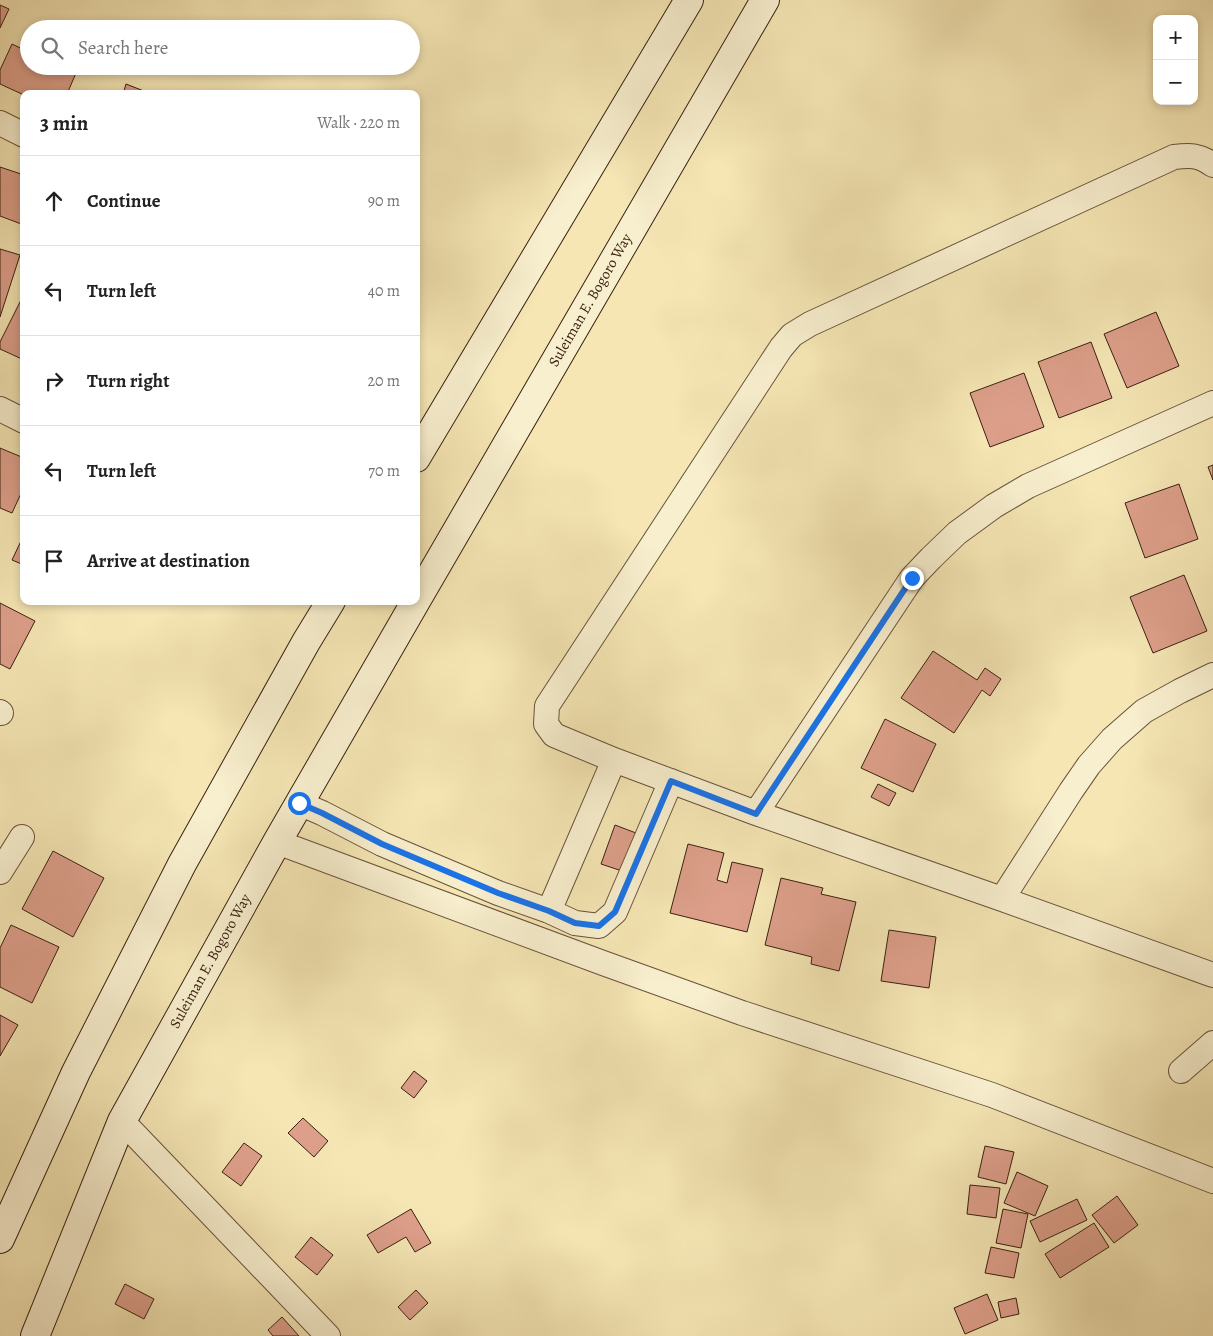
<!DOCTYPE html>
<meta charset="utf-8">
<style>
body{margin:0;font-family:Alegreya,serif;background:#f6f6f6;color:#222}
.controls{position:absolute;right:15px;top:15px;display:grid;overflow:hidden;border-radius:10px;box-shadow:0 2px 8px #0003}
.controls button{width:45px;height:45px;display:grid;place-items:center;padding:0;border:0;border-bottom:1px solid #e0e0e0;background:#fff;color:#222;font:25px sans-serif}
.stop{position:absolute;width:15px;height:15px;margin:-11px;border:4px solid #1a73e8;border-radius:50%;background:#fff}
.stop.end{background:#1a73e8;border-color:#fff;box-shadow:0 1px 5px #0008}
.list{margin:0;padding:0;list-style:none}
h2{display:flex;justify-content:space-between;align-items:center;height:65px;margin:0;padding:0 20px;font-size:21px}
h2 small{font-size:16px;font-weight:400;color:#767676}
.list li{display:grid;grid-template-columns:32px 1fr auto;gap:15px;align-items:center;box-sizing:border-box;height:90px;padding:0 20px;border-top:1px solid #e0e0e0}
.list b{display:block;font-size:19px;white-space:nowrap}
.list em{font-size:16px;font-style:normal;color:#767676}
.icon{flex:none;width:28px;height:28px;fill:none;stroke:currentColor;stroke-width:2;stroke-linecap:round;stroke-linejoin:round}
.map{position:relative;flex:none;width:1213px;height:1336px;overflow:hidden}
.search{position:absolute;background:#fff;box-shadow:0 2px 8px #0003;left:20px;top:20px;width:400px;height:55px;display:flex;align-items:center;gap:12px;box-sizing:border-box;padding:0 18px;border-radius:28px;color:#767676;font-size:19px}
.panel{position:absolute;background:#fff;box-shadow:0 2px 8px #0003;left:20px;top:90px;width:400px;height:515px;border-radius:10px}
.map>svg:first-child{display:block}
</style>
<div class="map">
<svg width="1213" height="1336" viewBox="0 0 1213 1336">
<rect width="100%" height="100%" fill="#f5e6b4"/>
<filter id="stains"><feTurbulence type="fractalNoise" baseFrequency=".004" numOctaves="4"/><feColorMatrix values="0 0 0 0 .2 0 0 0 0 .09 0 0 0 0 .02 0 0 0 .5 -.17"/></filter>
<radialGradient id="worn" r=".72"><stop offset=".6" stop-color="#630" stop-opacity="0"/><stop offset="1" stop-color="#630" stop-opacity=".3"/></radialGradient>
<path fill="#dd9f8a" stroke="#3a2111" d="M0 5 9 9 0 28Z
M12 44 29 52V66H62L76 73 67 94H24V95L0 84V70Z
M126 84 149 93 148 94H123Z
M0 167 24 175V225L0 216Z
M0 249 20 255 0 317Z
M22 298 24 299V360L0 349V342Z
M1156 312 1179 366 1127 388 1104 334Z
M1091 342 1112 398 1059 418 1038 362Z
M1024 373 1044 427 990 447 970 393Z
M0 448 24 458V487L12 513 0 508Z
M1213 465V480L1208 467Z
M1179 484 1198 539 1145 558 1125 503Z
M21 541 24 542V565L12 560Z
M1184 575 1207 631 1153 653 1130 597Z
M0 603 35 621 10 669 0 664Z
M933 651 977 680 985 668 1001 679 990 696 982 690 954 733 901 698Z
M885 719 936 744 913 792 861 768Z
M878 784 896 793 889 806 871 797Z
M615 825 636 833 622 871 601 864Z
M688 844 724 853 717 880 727 883 732 862 763 869 747 932 670 913Z
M53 851 104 878 73 937 22 909Z
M781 878 823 888 821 894 856 902 839 971 811 964 812 957 765 945Z
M11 925 59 947 32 1003 0 987V948Z
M889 930 936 937 929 988 881 981Z
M0 1015 18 1025 0 1056Z
M414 1071 427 1081 414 1098 401 1088Z
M303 1118 328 1141 314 1157 288 1133Z
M244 1143 262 1156 241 1186 222 1172Z
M985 1146 1014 1152 1006 1184 978 1177Z
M1017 1172 1048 1186 1035 1216 1004 1203Z
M970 1185 1000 1188 996 1218 967 1214Z
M1117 1196 1138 1225 1114 1243 1092 1215Z
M1077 1199 1087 1220 1040 1242 1030 1221Z
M411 1209 431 1243 415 1252 406 1237 378 1253 367 1235Z
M1003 1209 1028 1214 1021 1248 996 1243Z
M1094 1223 1109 1247 1060 1278 1045 1254Z
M311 1237 333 1255 317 1275 295 1257Z
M991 1247 1019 1253 1014 1278 985 1273Z
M125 1284 154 1299 144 1319 115 1304Z
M416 1290 428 1303 410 1320 398 1307Z
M987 1294 998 1320 965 1334 954 1308Z
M1016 1298 1019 1314 1001 1318 998 1302Z
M282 1317 299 1336H273L268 1330Z"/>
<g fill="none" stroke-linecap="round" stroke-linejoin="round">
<g stroke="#69523a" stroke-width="26">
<path id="street" d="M0 123 24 135
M1213 165C1199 155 1191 155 1174 157L810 324 792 335 781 348 547 706 546 724 554 735 614 760 756 813 1002 899 1213 975
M0 409 24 421
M0 712 1 713
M299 803 322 813 382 844 498 893 549 911 575 923 599 926 615 912 671 781
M756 813 912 578 931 558 957 533 994 506 1028 486 1213 403
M277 842 603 963 742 1013 992 1095 1213 1181
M0 872 22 837
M1002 899 1071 791 1089 765 1112 739 1144 711 1180 691 1213 675
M549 911 614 760
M1181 1071 1213 1043
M122 1121 328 1336"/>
</g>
<g stroke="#3a2111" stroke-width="30">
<path id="secondary" d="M416 458 689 0
M416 601 765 0
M0 1239 76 1072 182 864 306 642 331 601
M35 1336 122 1121 277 842 416 601"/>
</g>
<use href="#street" stroke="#f8efce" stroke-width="24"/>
<use href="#secondary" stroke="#f8efce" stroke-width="28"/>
</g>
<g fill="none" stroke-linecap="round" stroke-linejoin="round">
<path stroke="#1a73e8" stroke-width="6" d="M299 803 322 813 382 844 498 893 549 911 575 923 599 926 615 912 671 781 756 814 912 578"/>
</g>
<g text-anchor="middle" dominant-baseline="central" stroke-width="4" stroke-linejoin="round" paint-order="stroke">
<g font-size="15" fill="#3a2111" stroke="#f8efce">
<text transform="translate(590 300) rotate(-60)">Suleiman E. Bogoro Way</text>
<text transform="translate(210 961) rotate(-61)">Suleiman E. Bogoro Way</text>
</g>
</g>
<rect width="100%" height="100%" filter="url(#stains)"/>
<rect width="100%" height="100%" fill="url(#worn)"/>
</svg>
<div class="controls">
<button>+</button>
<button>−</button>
</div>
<div class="stop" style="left:299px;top:803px"></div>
<div class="stop end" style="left:912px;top:578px"></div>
<div class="search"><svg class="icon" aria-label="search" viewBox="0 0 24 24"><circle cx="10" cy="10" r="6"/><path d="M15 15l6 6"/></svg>Search here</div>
<section class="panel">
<h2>3 min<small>Walk · 220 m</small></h2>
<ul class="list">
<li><svg class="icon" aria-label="ahead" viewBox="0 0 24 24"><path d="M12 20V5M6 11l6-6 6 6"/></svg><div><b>Continue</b></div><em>90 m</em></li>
<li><svg class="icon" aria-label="left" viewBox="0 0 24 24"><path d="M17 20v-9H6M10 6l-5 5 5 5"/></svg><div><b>Turn left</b></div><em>40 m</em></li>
<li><svg class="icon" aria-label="right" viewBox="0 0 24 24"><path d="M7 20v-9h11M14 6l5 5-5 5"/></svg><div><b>Turn right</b></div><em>20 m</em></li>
<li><svg class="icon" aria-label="left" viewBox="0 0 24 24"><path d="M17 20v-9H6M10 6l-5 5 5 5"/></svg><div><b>Turn left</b></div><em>70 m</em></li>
<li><svg class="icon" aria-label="arrive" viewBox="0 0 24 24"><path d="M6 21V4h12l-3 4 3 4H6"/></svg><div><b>Arrive at destination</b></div></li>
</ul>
</section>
</div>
